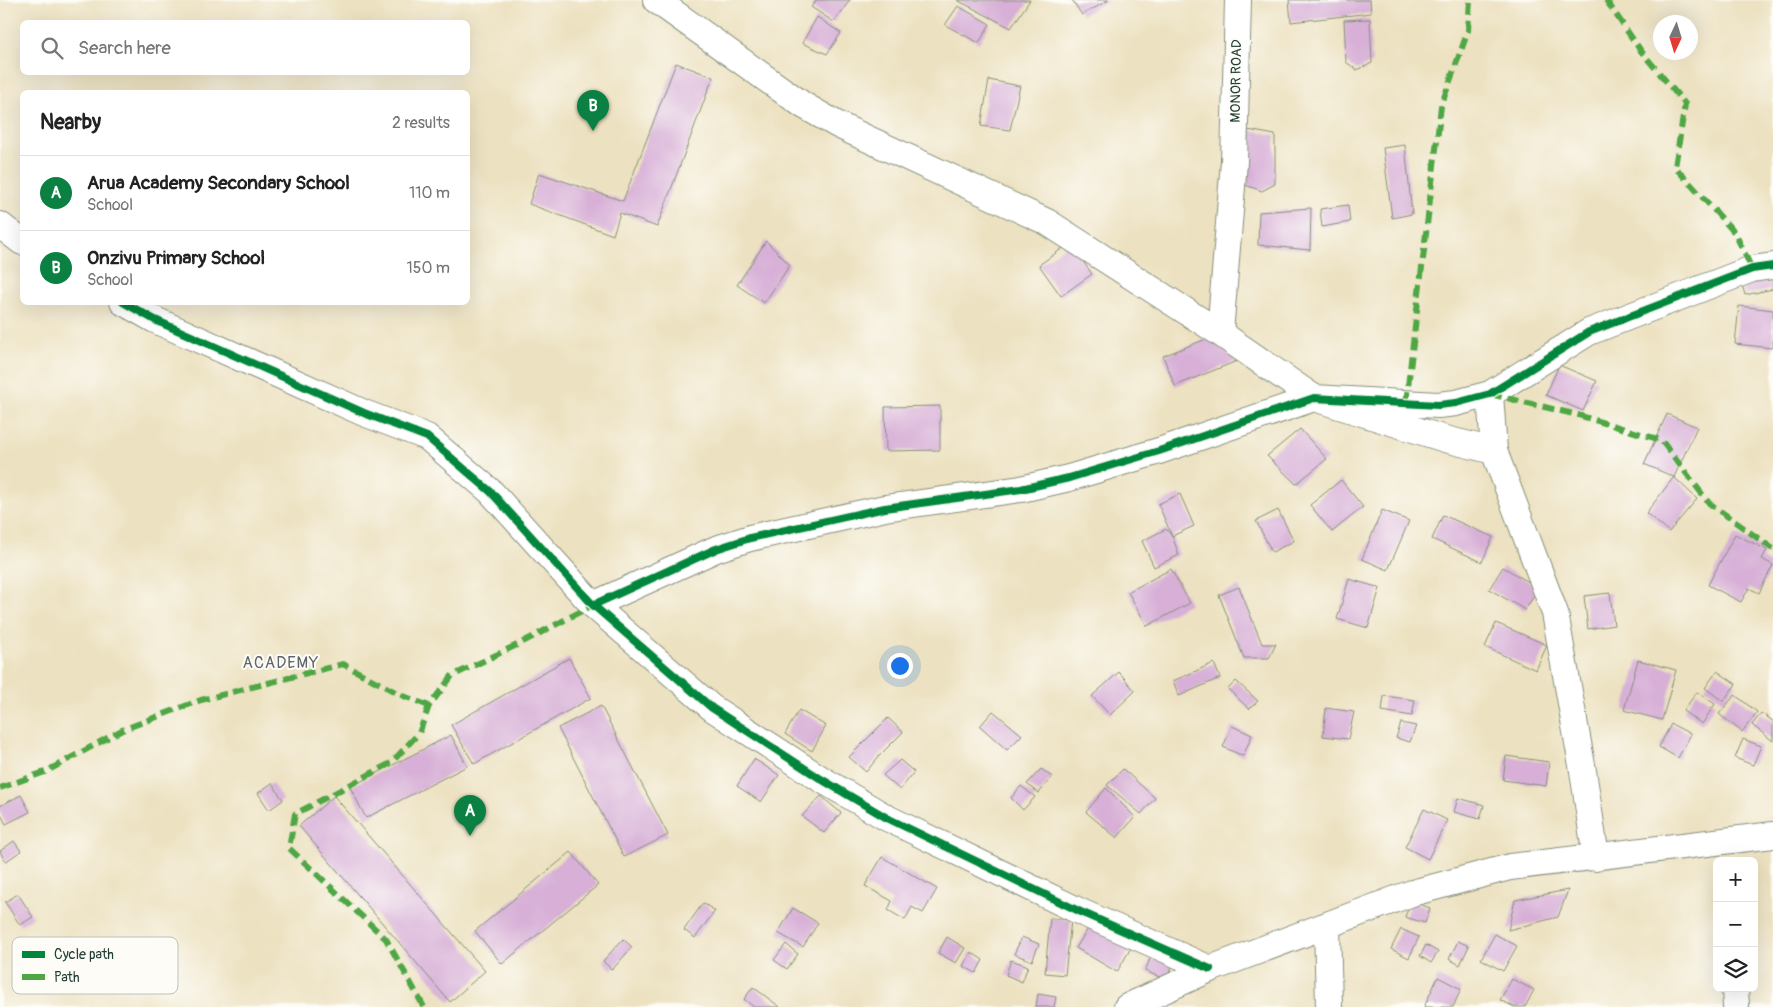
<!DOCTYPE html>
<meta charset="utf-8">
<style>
body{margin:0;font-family:Pangolin,sans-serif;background:#f6f6f6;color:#222}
.controls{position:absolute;right:15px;bottom:15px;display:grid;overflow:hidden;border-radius:8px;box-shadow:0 5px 20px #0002}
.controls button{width:45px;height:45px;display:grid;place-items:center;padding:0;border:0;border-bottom:1px solid #e0e0e0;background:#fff;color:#222;font:25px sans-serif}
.compass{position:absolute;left:1653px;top:15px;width:45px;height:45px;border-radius:50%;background:#fff;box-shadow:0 5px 20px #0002;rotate:184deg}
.you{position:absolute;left:899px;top:665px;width:18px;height:18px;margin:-12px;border:4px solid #fff;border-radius:50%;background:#1a73e8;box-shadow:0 0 0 8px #1a73e833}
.badge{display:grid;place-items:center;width:32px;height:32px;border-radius:50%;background:#0b8043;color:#fff;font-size:16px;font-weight:700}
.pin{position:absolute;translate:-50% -41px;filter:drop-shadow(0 1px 2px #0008)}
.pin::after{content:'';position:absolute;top:26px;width:18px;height:15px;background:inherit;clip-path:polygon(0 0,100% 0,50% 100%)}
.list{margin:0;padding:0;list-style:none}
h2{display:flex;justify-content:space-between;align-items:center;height:65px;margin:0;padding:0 20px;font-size:21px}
h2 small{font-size:16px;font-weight:400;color:#767676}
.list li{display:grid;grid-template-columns:32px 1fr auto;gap:15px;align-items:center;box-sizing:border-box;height:75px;padding:0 20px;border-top:1px solid #e0e0e0}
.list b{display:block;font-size:19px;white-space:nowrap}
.list p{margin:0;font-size:16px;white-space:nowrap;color:#767676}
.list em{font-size:16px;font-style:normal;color:#767676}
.icon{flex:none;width:28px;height:28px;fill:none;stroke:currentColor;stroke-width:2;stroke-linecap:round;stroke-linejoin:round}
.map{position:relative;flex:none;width:1773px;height:1007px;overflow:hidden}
.search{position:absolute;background:#fff;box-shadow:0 5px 20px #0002;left:20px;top:20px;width:450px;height:55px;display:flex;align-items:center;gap:12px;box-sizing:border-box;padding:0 18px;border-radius:8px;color:#767676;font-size:19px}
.panel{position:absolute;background:#fff;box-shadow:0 5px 20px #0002;left:20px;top:90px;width:450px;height:215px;border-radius:8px}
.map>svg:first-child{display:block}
</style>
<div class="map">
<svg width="1773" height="1007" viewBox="0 0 1773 1007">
<rect width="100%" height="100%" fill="#fdfcf7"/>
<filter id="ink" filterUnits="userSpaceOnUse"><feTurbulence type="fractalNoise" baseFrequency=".02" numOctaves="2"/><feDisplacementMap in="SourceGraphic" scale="10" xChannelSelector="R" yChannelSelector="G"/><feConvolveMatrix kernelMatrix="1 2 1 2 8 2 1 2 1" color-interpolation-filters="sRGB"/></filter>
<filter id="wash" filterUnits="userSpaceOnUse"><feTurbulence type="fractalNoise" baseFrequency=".0096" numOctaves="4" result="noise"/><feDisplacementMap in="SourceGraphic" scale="20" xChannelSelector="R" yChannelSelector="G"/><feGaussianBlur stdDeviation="1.12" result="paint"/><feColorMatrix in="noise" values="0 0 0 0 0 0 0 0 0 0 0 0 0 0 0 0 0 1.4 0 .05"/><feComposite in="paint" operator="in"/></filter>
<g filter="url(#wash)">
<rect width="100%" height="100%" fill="#ece1c0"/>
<g id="blocks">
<path fill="#d7afd7" d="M817 0H850L834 22 811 7Z
M957 0H1030L1011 28Z
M1072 0H1109L1082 15Z
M1289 0H1370L1371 13 1291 22Z
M958 6 990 24 979 43 945 25Z
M817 17 841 33 827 54 802 43Z
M1370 19 1372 63 1357 70 1346 62 1344 20Z
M676 63 713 77 657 227 620 213 613 235 529 204 539 173 623 201Z
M989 80 1020 86 1010 130 981 126Z
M1248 130 1275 135V184L1262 191 1245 185Z
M1405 145 1412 214 1392 218 1383 148Z
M1348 205 1350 222 1322 227 1320 209Z
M1311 208 1310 250 1258 245 1259 212Z
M766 241 790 265 764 303 737 285Z
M1070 243 1092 274 1061 296 1039 265Z
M1773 270V289L1745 295 1740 277Z
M1739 306 1773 310V348L1735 344Z
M1209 338 1237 361 1175 386 1163 356Z
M1559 365 1597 381 1583 411 1546 395Z
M940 406V450L886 451 885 407Z
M1667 414 1697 427 1674 477 1644 464Z
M1300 429 1327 459 1296 484 1267 456Z
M1674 477 1697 499 1669 532 1646 513Z
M1341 480 1363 507 1332 532 1310 505Z
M1180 494 1194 526 1172 536 1179 555 1154 567 1142 541 1166 529 1172 536 1158 504Z
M1278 510 1294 541 1272 552 1256 521Z
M1382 510 1409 521 1388 570 1362 559Z
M1443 515 1493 537 1482 562 1432 539Z
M1735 534 1767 550 1762 559 1773 565 1759 593 1749 588 1741 602 1708 585Z
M1503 567 1539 588 1525 610 1489 589Z
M1171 569 1190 603 1147 626 1128 592Z
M1349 579 1380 588 1368 628 1337 619Z
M1239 587 1262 644H1276L1269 658H1244L1219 595Z
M1610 593 1614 625 1588 629 1584 596Z
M1496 623 1547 645 1536 670 1485 647Z
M569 658 591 698 474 764 451 725Z
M1638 660 1676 670 1662 720 1624 710Z
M1214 663 1220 678 1179 696 1173 681Z
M1717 671 1736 684 1723 701 1705 688Z
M1119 672 1135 691 1110 715 1092 696Z
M1236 681 1258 701 1249 709 1228 689Z
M1697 692 1715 704 1702 724 1683 711Z
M1735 695 1757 712 1742 732 1719 714Z
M1384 696 1415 700 1412 716 1382 711Z
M601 706 668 835 624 857 558 728Z
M1326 708 1354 712 1348 739 1323 736Z
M799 710 826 726 812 751 785 734Z
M993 711 1022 735 1007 750 980 726Z
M1761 713 1773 721V741L1752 725Z
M888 718 903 732 880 755 866 772 849 757Z
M1401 723 1416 726 1410 742 1396 738Z
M1671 724 1691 734 1678 758 1659 747Z
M1232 726 1252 735 1243 756 1223 747Z
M451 735 467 766 366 818 350 787Z
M1743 739 1761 746 1753 765 1735 758Z
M1506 756 1549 762 1546 786 1503 780Z
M754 759 779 775 761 802 737 786Z
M900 760 914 772 900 790 883 775Z
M1041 769 1052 777 1039 793 1027 784Z
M1123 769 1155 798 1141 814 1107 785Z
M272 783 283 800 269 810 258 793Z
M1021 786 1035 797 1023 810 1011 798Z
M1106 788 1135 817 1117 838 1086 812Z
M21 795 30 812 6 824 0 813V806Z
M334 796 485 971 450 1002 299 826Z
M821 796 841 813 824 833 802 816Z
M1458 798 1484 805 1480 819 1454 812Z
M1424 809 1447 820 1428 859 1405 847Z
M14 841 21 851 5 862 0 851Z
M571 852 598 885 502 964 475 931Z
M882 857 937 889 923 913 912 907 905 920 888 910 892 901 865 886Z
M1568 890 1558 917 1508 930 1515 900Z
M18 894 33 917 20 925 5 902Z
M1411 901 1430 908 1425 923 1405 917Z
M703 903 715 911 695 938 684 930Z
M793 908 818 923 803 947 778 933Z
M1050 918 1071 920 1065 975 1045 973Z
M1092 922 1132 946 1117 972 1076 948Z
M1401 929 1419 937 1409 958 1391 949Z
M1495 934 1517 946 1503 971 1481 959Z
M947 937 965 948 956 963 938 953Z
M1022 937 1039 944 1032 961 1014 954Z
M623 939 632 947 612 970 603 961Z
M1458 941 1469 946 1460 965 1449 959Z
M786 944 798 954 787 969 774 960Z
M1426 945 1438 952 1431 963 1420 956Z
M971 952 983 960 976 973 963 966Z
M1153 952 1174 961 1167 980 1145 971Z
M1011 960 1028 966 1022 982 1006 975Z
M1438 977 1461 989 1453 1007H1424Z
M1512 979 1534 990 1525 1007H1514L1500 1000Z
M753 987 780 1007H754L744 999Z
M1038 994 1056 997 1054 1007H1036Z"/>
</g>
</g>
<g filter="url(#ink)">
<use href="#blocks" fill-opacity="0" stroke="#868f7a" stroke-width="1"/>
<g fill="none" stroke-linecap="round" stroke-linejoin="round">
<g stroke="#868f7a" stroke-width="28">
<path id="minor" d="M656 0 803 105 838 125 1047 222 1220 333 1314 398 1445 439 1494 451
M0 225 22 242
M123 302 155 320 364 413 427 437 491 492 593 605 712 708 821 779 887 818 1083 913 1210 969
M1220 333 1234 162 1238 0
M1490 394 1494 451 1555 613 1583 771 1596 858
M593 605 716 549 750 538 885 508 1021 489 1069 478 1159 451 1314 398 1438 405 1456 403 1490 394 1589 332 1752 269 1773 266
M1327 925 1329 1007
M1735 988 1736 1007
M1127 1007 1210 969 1412 893 1510 867 1773 835"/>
</g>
<use href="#minor" stroke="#fff" stroke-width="26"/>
<path stroke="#4fa644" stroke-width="6" stroke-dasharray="12 6" stroke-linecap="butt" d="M1606 0 1641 51 1685 104 1675 167 1735 233 1752 269
M1490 394 1578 415 1661 440 1709 503 1773 549
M1406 403 1441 106 1468 31 1470 0
M0 788 45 772 122 730 201 700 343 664 401 695 429 706
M424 1007 386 939 289 848 295 814 391 763 419 733 429 706 452 676 519 644 593 605"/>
<g stroke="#fdfcf7" stroke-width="11">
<path id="cycleway" d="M123 302 155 320 364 413 427 437 491 492 593 605 712 708 821 779 887 818 1083 913 1210 969
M593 605 716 549 750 538 885 508 1021 489 1069 478 1159 451 1314 398 1438 405 1456 403 1490 394 1589 332 1752 269 1773 266"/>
</g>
<use href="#cycleway" stroke="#00873e" stroke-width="8"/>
</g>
</g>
<g text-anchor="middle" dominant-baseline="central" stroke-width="4" stroke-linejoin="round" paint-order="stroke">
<g font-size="14" fill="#1f3d34" stroke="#fdfcf7">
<text transform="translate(1236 81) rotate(-89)">MONOR ROAD</text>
</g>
<g font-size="16" letter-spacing="1" fill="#5f656d" stroke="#fdfcf7">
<text x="281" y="663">ACADEMY</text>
</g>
</g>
<rect x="12" y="937" width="166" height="57" rx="8" fill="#fdfcf7" stroke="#bac3bc" stroke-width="1"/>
<rect x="22" y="951" width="23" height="7" fill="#00873e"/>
<rect x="22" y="974" width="23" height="6" fill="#4fa644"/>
<g font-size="14" fill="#1f3d34">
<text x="54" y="959">Cycle path</text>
<text x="54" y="982">Path</text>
</g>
</svg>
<div class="controls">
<button>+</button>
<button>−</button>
<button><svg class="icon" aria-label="layers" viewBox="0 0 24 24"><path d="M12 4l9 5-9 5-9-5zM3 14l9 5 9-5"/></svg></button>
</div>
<svg class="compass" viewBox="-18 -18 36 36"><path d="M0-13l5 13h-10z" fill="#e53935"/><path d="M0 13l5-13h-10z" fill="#767676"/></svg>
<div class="you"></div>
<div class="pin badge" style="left:470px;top:836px">A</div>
<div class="pin badge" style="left:593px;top:131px">B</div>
<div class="search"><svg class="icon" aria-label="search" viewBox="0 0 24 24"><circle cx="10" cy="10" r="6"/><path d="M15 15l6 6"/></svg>Search here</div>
<section class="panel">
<h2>Nearby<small>2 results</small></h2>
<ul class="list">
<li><span class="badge">A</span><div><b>Arua Academy Secondary School</b><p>School</p></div><em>110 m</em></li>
<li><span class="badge">B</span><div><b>Onzivu Primary School</b><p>School</p></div><em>150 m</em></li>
</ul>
</section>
</div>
